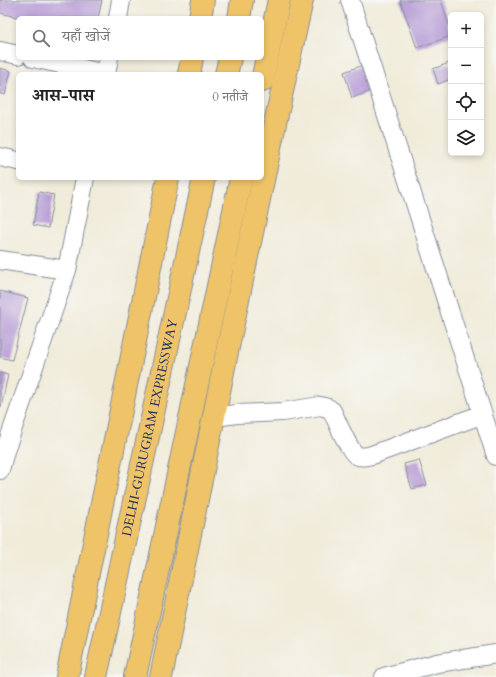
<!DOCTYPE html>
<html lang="hi">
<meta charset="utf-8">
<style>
body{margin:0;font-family:Cardo,"Noto Serif Devanagari",serif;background:#f2f2f2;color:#202124}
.controls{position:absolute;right:12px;top:12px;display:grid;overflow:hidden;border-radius:6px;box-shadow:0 2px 6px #0003}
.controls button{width:36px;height:36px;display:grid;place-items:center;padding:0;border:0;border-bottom:1px solid #e0e0e0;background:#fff;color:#202124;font:20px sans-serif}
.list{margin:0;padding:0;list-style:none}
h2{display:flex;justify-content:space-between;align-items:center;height:52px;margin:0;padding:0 16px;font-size:17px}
h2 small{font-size:13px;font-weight:400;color:#757577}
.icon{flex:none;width:22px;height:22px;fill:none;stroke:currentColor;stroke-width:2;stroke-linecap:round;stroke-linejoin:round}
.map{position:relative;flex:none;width:496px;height:677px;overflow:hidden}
.search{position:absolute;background:#fff;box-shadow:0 2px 6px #0003;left:16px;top:16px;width:248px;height:44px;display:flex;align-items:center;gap:10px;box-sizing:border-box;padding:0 14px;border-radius:6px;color:#757577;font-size:15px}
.panel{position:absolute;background:#fff;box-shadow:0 2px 6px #0003;left:16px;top:72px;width:248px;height:108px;border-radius:6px}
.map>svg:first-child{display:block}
</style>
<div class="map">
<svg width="496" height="677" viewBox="0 0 496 677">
<rect width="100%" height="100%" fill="#f6f6f2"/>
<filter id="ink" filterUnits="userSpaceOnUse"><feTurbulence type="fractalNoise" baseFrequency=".025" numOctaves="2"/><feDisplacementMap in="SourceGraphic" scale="8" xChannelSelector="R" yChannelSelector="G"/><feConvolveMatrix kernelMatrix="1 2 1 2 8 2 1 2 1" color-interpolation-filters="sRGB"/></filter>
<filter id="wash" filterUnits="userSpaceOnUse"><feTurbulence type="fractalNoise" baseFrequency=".012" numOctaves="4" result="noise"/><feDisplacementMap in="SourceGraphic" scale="16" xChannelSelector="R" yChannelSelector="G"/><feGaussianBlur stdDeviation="0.9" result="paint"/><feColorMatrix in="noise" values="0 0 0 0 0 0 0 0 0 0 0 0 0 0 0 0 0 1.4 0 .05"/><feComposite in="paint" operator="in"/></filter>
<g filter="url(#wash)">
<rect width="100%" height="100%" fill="#f1ecda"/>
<g id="blocks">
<path fill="#b89ed7" d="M0 0H102L98 18H21L0 13Z
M400 0H441L451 31V36L417 48Z
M449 63 451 68V79L438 84 433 69Z
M366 64 374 90 352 98 344 72Z
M0 68 11 71 5 95 0 94Z
M39 192 54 195 48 228 33 225Z
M0 291 28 298 12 360 0 357Z
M0 373 8 375 1 407 0 406Z
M419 460 427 485 412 489 404 464Z"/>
</g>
</g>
<g filter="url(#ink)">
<use href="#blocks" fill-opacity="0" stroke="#868e9c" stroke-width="1"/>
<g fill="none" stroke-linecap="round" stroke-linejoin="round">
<g stroke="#868e9c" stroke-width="20">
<path id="minor" d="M350 0 496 456
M118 18 121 0
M0 51 18 55
M33 58 106 74
M106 74 109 58
M0 157 18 161
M0 260 67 270
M214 417 237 414 283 412 320 406 328 408 332 411C337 421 348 449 356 455 361 458 367 456 372 455L483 414
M0 470 5 451 67 270 85 178
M384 677 437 663 496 654"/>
</g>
<g stroke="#868e9c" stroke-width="24">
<path id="major" d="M200 18 203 0
M189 74 192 58
M67 677 168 178
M161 677 228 347 274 128 302 0"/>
</g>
<g stroke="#868e9c" stroke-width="24">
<g id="highway">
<path d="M239 18 242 0"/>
<path d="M226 74 230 58"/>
<path d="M262 81 279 0"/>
<path id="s1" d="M96 677 204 178"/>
<path d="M135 677 241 178"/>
</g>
</g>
<use href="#minor" stroke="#fff" stroke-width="18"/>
<use href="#major" stroke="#efc469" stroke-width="22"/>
<use href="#highway" stroke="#efc469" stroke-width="22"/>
</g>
</g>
<g text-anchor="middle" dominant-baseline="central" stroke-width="3" stroke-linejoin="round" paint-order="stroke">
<g font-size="13" fill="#1b2f5e" stroke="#f6f6f2">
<text stroke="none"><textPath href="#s1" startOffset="255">DELHI-GURUGRAM EXPRESSWAY</textPath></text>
</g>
</g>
</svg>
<div class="controls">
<button>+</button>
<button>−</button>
<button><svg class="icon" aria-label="locate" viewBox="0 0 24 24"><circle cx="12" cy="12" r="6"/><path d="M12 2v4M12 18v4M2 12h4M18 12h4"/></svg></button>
<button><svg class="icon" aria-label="layers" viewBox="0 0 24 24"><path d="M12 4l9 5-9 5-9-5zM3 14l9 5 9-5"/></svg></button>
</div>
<div class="search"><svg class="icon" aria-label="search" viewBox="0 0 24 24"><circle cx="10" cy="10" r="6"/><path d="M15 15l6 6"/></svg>यहाँ खोजें</div>
<section class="panel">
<h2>आस-पास<small>0 नतीजे</small></h2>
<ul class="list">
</ul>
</section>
</div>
